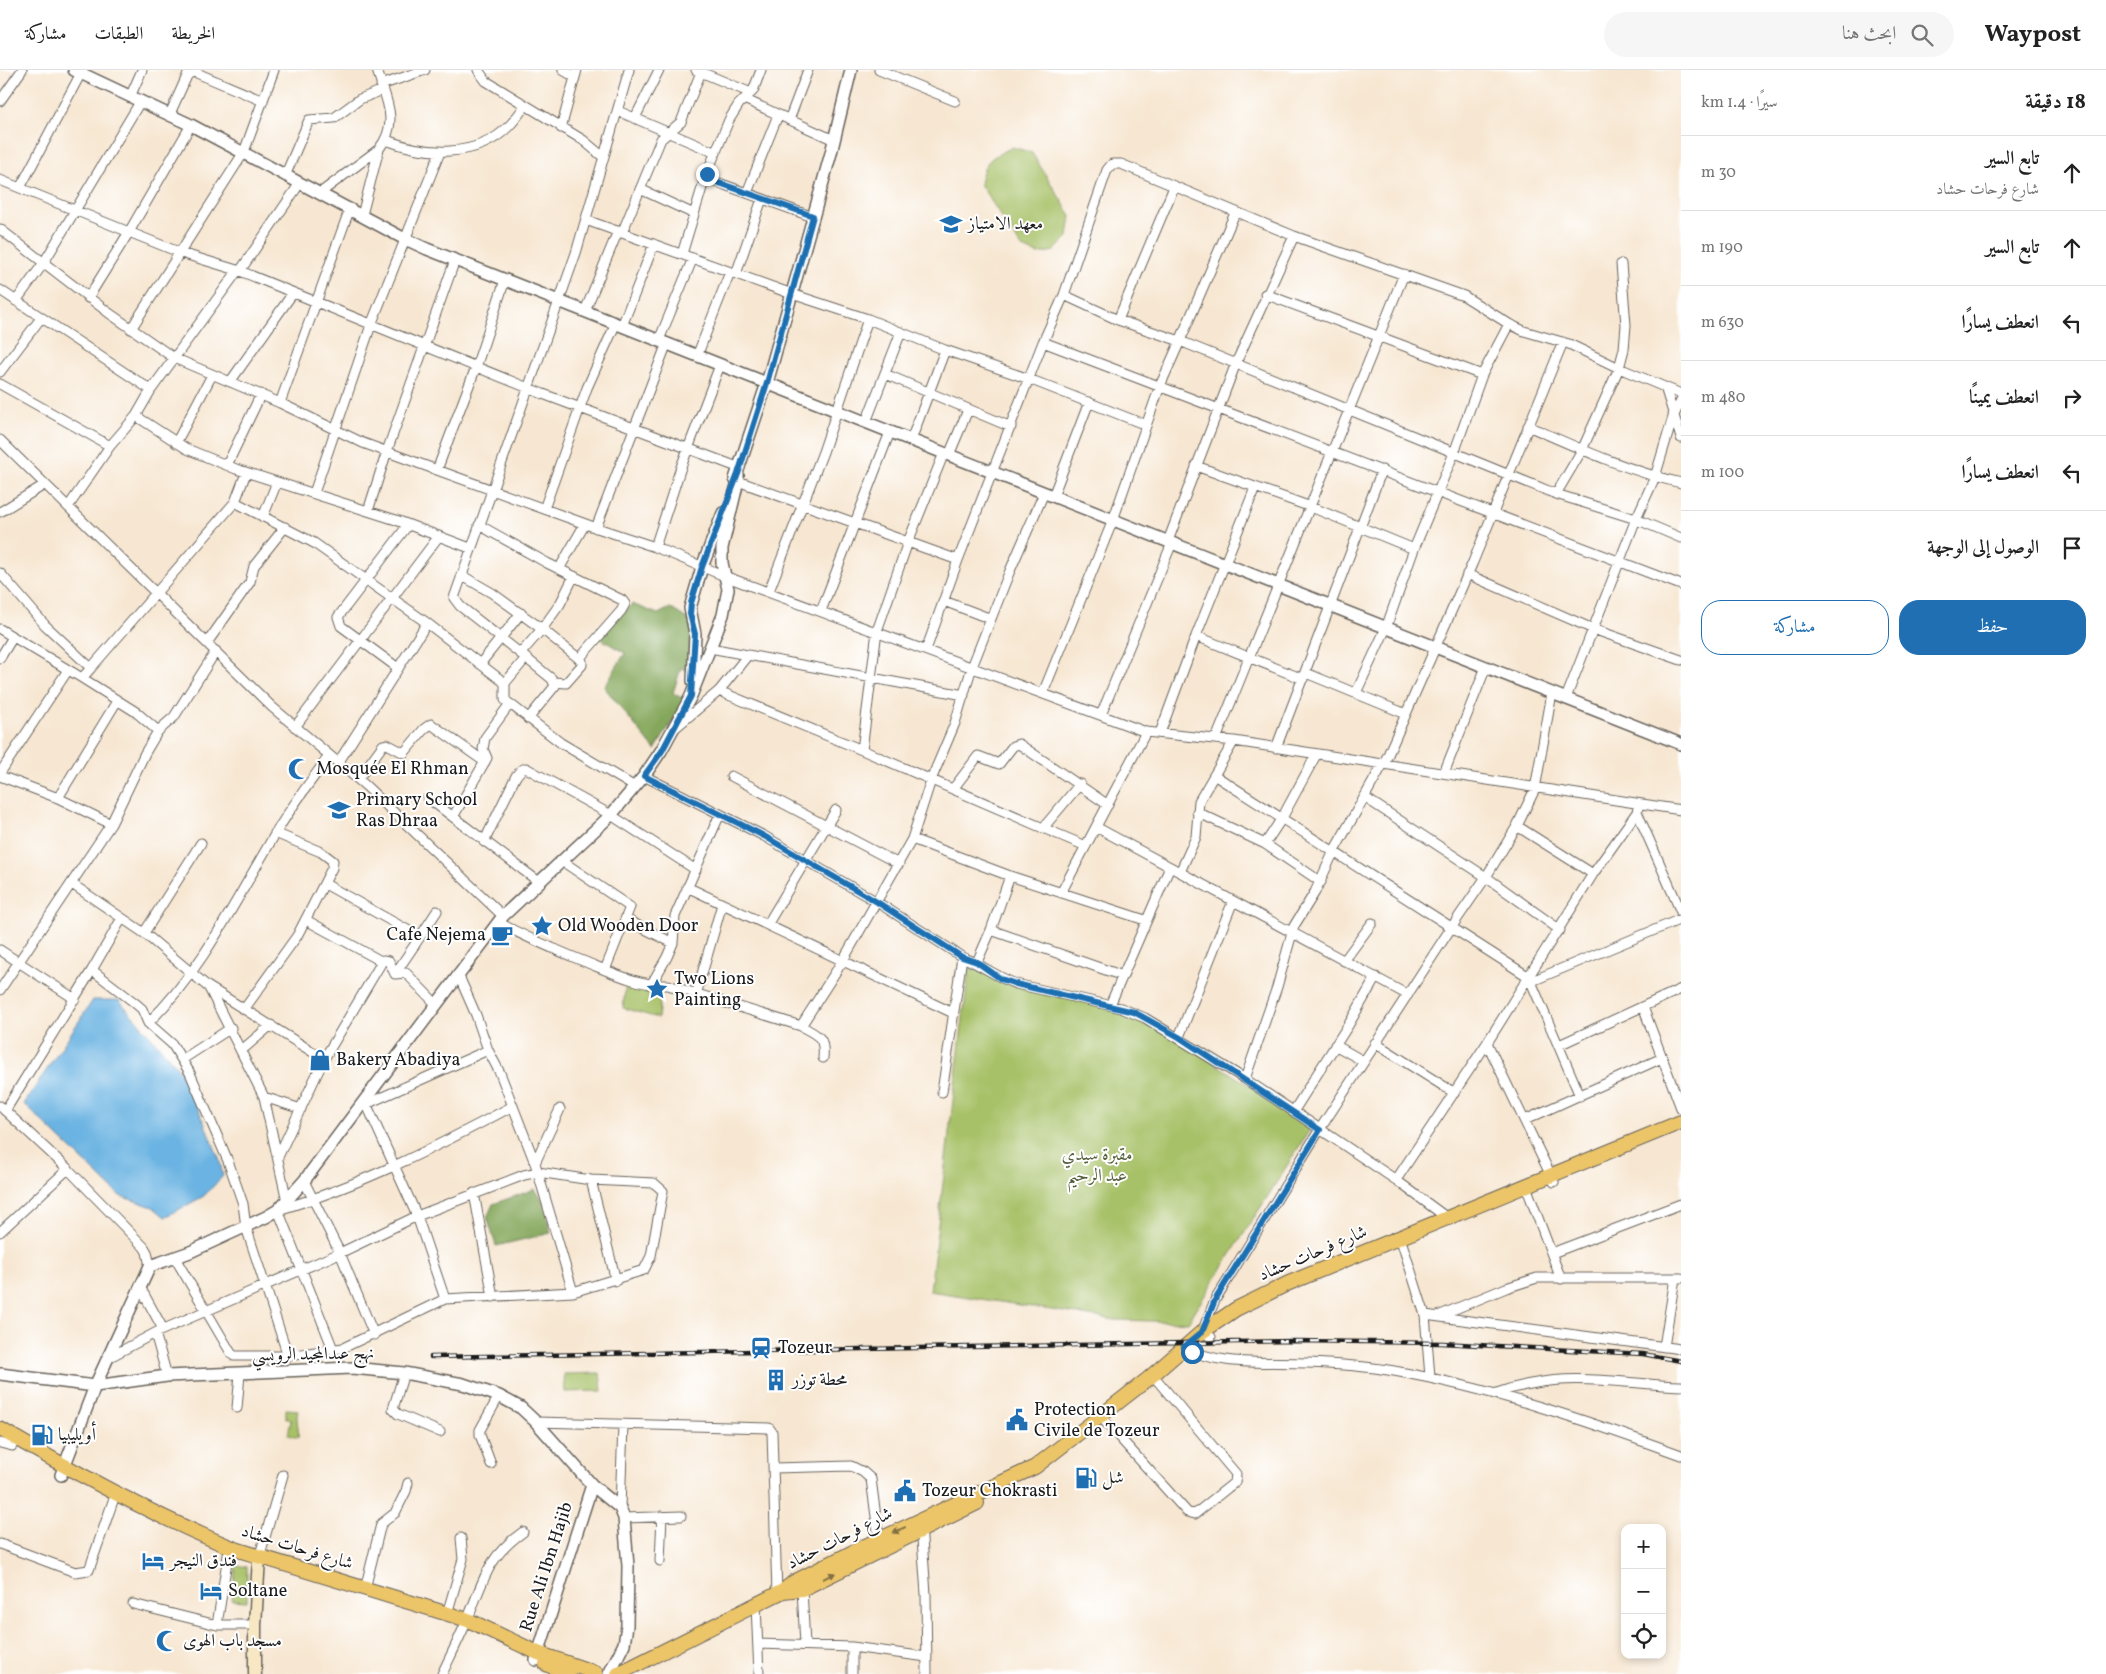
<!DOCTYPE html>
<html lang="ar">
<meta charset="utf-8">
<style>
body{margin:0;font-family:Vollkorn,Amiri,serif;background:#f6f6f6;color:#222;direction:rtl}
.controls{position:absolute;right:15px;bottom:15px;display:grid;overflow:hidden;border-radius:10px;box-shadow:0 2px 8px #0003}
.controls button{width:45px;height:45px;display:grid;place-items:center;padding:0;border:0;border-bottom:1px solid #e0e0e0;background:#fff;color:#222;font:25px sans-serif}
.stop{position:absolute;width:15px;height:15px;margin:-11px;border:4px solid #1f6fb2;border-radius:50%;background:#fff}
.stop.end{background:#1f6fb2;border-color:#fff;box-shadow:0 1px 5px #0008}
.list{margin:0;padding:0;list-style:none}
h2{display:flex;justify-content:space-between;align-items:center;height:65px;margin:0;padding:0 20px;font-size:21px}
h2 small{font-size:16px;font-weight:400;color:#767676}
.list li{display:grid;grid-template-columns:32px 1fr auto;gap:15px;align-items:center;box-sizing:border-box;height:75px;padding:0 20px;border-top:1px solid #e0e0e0}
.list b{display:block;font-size:19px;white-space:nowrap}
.list p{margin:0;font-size:16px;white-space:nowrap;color:#767676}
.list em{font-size:16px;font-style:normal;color:#767676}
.actions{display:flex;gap:10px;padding:15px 20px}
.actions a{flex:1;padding:11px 0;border:1px solid #1f6fb2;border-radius:20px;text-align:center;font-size:18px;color:#1f6fb2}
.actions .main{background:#1f6fb2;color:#fff}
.icon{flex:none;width:28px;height:28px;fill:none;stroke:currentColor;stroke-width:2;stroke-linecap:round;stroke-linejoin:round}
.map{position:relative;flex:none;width:1681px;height:1604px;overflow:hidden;direction:ltr}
header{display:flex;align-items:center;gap:30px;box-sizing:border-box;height:70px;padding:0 25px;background:#fff;border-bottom:1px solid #e0e0e0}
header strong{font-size:24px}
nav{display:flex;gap:28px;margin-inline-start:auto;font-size:18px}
.search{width:350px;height:45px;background:#f6f6f6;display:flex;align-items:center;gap:12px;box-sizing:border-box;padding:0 18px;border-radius:28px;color:#767676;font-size:19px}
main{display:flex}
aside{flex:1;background:#fff}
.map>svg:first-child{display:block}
</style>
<header>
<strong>Waypost</strong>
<div class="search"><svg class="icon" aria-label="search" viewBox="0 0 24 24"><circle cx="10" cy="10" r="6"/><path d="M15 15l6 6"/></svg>ابحث هنا</div>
<nav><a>الخريطة</a><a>الطبقات</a><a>مشاركة</a></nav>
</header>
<main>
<aside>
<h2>18 دقيقة<small>سيرًا · 1.4 km</small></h2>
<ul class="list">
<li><svg class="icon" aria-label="ahead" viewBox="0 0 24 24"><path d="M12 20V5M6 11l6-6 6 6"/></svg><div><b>تابع السير</b><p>شارع فرحات حشاد</p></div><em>30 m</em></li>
<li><svg class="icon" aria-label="ahead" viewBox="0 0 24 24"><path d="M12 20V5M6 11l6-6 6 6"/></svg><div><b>تابع السير</b></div><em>190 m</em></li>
<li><svg class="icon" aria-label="left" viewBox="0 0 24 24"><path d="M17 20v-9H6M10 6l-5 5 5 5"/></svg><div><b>انعطف يسارًا</b></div><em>630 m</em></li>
<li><svg class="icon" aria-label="right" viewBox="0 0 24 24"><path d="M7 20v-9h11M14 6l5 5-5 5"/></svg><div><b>انعطف يمينًا</b></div><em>480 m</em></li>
<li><svg class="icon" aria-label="left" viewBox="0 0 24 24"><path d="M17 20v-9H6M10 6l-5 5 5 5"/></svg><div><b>انعطف يسارًا</b></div><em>100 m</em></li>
<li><svg class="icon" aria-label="arrive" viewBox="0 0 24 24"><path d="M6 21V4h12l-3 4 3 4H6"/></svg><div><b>الوصول إلى الوجهة</b></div></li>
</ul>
<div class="actions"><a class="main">حفظ</a><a>مشاركة</a></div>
</aside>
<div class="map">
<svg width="1681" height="1604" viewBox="0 0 1681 1604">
<rect width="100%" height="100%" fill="#fff"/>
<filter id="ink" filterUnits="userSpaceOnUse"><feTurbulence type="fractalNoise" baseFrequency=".02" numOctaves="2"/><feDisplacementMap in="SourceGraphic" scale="10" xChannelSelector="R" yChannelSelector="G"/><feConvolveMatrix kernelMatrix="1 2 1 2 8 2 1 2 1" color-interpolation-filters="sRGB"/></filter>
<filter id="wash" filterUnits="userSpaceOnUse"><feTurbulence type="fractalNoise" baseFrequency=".0096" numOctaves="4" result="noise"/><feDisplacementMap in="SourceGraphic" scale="20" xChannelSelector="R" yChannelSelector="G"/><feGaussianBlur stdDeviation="1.12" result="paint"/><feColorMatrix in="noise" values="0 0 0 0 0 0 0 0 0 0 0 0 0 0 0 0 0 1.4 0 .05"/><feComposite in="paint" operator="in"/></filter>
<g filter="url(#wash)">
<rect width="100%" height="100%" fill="#f7e7d2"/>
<path fill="#a7c167" stroke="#626e42" d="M1013 77 1032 83 1071 146 1068 167 1054 181 1038 184 1022 178 980 114C984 89 992 87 1013 77Z
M969 898 1134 942 1307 1052 1309 1061 1188 1252 1115 1250 930 1221Z
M626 913 654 923 660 931 658 948 623 938Z
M600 1303 602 1321 565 1322 564 1304Z
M286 1339 298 1340C295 1351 300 1358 298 1368L288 1365 291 1350 286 1348Z
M236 1495 247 1497V1531L232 1530Z"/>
<path fill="#85a75c" stroke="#50623c" d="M632 534 658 544 670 538 695 554 691 602 681 598 673 623 685 630 655 680 604 617 625 583 599 568Z
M535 1119 544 1132 551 1163 496 1176 487 1147 493 1134Z"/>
<path fill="#6ab3e2" stroke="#43687f" d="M93 930H119L184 1005 219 1088 223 1106 204 1126 165 1147 153 1137 120 1126 24 1034Z"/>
</g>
<g filter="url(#ink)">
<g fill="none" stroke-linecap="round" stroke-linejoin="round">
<g stroke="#69635c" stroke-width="11">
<path id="minor" d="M478 0 486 11 583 70 602 86
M563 0 575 7
M629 0 576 183 454 528 460 536 526 588 505 613V630L561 673 635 717
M696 0 751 23
M879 0 955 31
M381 15 425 0
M130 27 142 0
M744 29 834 70
M0 31 22 0
M618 41 716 83
M169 46 187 6 192 1 263 31
M635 48 659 0
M789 50 808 0
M561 58 577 0
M386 70C425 85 477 89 509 56 515 50 520 42 526 35
M285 106 309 50 334 48 360 29 383 20
M705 108 813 147
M0 110 181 183 240 201 543 324 740 398
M20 118 81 3
M640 119 694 144
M320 123 379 79C400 52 386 30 377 0
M747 123 778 45
M362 145 379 79
M586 150 792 224 868 249 945 280 1029 309 1146 355
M0 159 109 243 174 288 280 333 363 373 437 400 476 297 505 210
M622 163 661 69 681 52 701 2
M682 184 705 108 729 50 739 34 753 21 761 0
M736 204 762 129
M0 220 151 320 136 346 110 376 68 437
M1265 224 1482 305
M1064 225 1118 250 1180 271 1235 143
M88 228 129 162 191 55
M16 231 43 194 140 32
M585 241 618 161
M1118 250 1174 117
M622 256 654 174
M131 259 244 82 274 0
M659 270 693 188
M1043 272 1681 515
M697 286 730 202
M0 302 41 248
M885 304 1011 357
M230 312 293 223
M0 314 110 376
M1665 317 1681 368
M151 320 236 203 240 201 300 113
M280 333 350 138
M136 346 187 379 236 399 396 450 470 478
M866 352 901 262
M1528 356C1578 378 1628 401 1681 413
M0 370 272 637 366 716 503 846
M911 370 945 280
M176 373 212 305
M944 383 908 472 877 561 862 680 1043 758 1080 714
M949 385 968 340
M227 395 261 324
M1196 396 1311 437 1414 479
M437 400 591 456 655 477 727 507 1146 662 1234 671 1681 740
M735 410 958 490
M314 423 371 255 440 82
M1556 424 1582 380 1619 298 1624 279 1626 255 1621 194
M1053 426 1089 332
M235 432 314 473 427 553 338 693
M544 439 587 318 616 253
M368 441 387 381 455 190
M0 442 44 415
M263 447 277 412
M479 455 547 493 622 530 625 534 621 541 579 589
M596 458 667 273
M1168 471 1236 293 1294 166
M655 477 681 397 720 295
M559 499 585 454
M0 503 45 555 91 598 82 608 136 642 158 661 145 683 111 754
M1467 504 1593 559 1681 590
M461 505 492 523 542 559 560 534 574 506
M769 521 823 382 868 249
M944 531 991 549
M821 541 890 362
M427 553 505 613
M0 559 82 608
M1196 566 1303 609
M207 573 250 512 254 496 285 457
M710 578 964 625
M926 580 958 490 1043 272 1064 225 1107 100 1112 94H1121L1294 166 1464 226 1509 254 1524 261 1569 274 1619 298 1681 324
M521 583 542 559 582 591V595L566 613 554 612
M0 588 13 567
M526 588 552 609 555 616 528 649
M480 594 521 543
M91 598 235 432 246 403
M398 598 341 556 338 547 408 455
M1306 603 1406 644
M719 621 748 585
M1043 623 1113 450 1160 316 1180 271 1556 424 1636 449 1681 468
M1356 623 1386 558 1414 479 1454 383 1482 305 1509 254
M1566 628 1636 449 1655 407 1673 347 1681 331
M1101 645 1172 473
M295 657 439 466
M675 658 719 621 862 680
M158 661 174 647 216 581
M1160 663 1196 566 1255 418
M1216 669 1404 204
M1276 678 1382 400
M0 703 68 600
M1444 703 1486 597
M1214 705 1529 907 1580 1026
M0 706 58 728 111 754 0 920
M644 706 764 766 877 832 962 887C981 894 996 907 1016 914L1121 938 1145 948 1245 1009 1396 1110 1450 1150
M731 706 899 794
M358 709 383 675 387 674 404 683 424 659 431 654 485 692
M953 719 978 686 999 694 1013 676 1019 674 1108 735
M1364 727 1486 807 1560 860
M58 728 117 631
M428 728 539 812
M1197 742 1265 774 1321 812
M1637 742 1681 842
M453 747 487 688 483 679 485 668 509 635
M1517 756 1593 804
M1096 757 1408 925
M1043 758 1086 776
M912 769 1010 806 1145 850
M484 772 516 706 521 700 526 698 611 745 696 800
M1265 774 1282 748 1316 685
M562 791 630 837 605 900
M1180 802 1196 767 1199 731 1234 671
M72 814 144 863 207 916 324 989 383 890 389 891 395 904 406 903 436 934
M325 814 420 867 395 904
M687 817 953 943
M1061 823 1146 662
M306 850 381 891
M627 850 673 873
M498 852C526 868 554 879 583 891 611 902 638 916 668 915L801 956
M767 855 836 740
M991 860 1123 906
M144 863 201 773
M420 867 437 841
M0 880 75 929
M1344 891 1372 853
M977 892 991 860 1010 806
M92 900 122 848
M458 904 476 945 488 980 500 1003 535 1093 573 1222
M1532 911 1681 849
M651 915 667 887 673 873 675 846 720 744
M209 918 264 1027 287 1131
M696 925 722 834
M1110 935 1170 797
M1643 937 1681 1038
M245 938 297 866 332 798 333 791 321 782 275 763
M148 953C203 900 237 827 277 761 293 734 311 711 329 686
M1179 967 1233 831
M1375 973 1453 1022
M1487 973 1554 1112
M1335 975 1363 991
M1559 975 1681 919
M242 980 271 955
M823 988C825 966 818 966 801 956L842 892 912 769 931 710 955 653 972 597 1009 503 1044 423
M183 989 231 958
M1245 1009 1277 917 1294 856 1315 822 1334 781 1387 687 1473 492 1563 272
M942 1022 962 887
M264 1027 301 1039
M366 1033 417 1146 445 1229
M0 1036 68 1099 144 1177 147 1182 150 1196
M362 1036 488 980
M5 1041 92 900 135 933 142 939 148 953 172 974 190 1003 228 1091 243 1134 246 1157 288 1286
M1293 1042 1349 954 1376 907
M1525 1050 1662 988
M278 1087 324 989
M535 1093 560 1039
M591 1110 616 1211
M1396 1110 1487 973 1593 804 1637 742 1639 734
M304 1111 340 1183 374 1265
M1526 1116 1561 1209
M474 1123 493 1227
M0 1162 68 1099
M1400 1167 1425 1245 1430 1307
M1552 1183 1681 1134
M140 1217 163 1259
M1425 1245 1681 1279
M1438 1246 1506 1218 1537 1208H1681
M155 1263 167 1306
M1211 1267 1202 1262 1215 1230 1320 1059 1451 858 1486 807 1517 756 1535 719 1552 623
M1184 1277C1219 1297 1268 1291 1307 1293 1336 1294 1365 1296 1394 1301 1491 1318 1588 1351 1681 1385
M1664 1277 1675 1208
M333 1279 278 1140C360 1116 438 1076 513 1036
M108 1288 155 1263 340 1183 417 1146 524 1105 538 1102 591 1110 654 1113 663 1121 651 1186 644 1200 573 1222 445 1229 343 1278 288 1286H234L231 1283 175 1188
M404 1303 393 1339 398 1344 440 1362
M1494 1324C1564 1299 1611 1313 1681 1316
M237 1338 240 1304
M1100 1346 1187 1442 1195 1444 1235 1412 1236 1404 1157 1310
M536 1352 769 1358 772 1362 777 1524
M0 1373 12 1376 16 1368
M491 1394 480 1365V1360L499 1326
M774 1398 851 1396 863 1402 871 1409 879 1469
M620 1438 623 1355
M624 1448 681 1446
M921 1455 926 1524 927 1604
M0 1474 75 1502 89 1500 113 1431
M228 1485 217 1555H255
M259 1488 283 1405
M660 1491 662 1446
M365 1519 381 1454 395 1443 406 1421 408 1413
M802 1519 805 1575
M133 1534 217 1555
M756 1535 759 1604
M447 1544 463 1489 461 1468
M758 1574 852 1577 927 1587
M442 1604C451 1585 460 1567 468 1548 484 1510 487 1487 523 1462
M852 1604V1577"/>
</g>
<g stroke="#69635c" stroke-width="14">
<path id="tertiary" d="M74 0 191 55 403 168 427 179 1681 674
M735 409 767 313 831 83 851 0
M693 611 695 564 690 538 702 497 723 443
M0 1304 95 1316 167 1306 352 1298 404 1303 463 1314 499 1326 521 1338 536 1352 592 1415 620 1438 624 1448 628 1496 627 1556 624 1574 609 1604
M61 1405 95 1316 150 1196 190 1182 266 1147 278 1140 304 1111 503 846 611 745 644 706 661 681 691 626 723 545 728 519 722 493V478L738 411V404
M536 1590 592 1415"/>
</g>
<g stroke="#69635c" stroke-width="15">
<path id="secondary" d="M255 1604V1555L259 1488"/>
</g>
<g stroke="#69635c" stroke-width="16">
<path id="primary" d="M0 1359C75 1403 154 1446 235 1479L468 1550 538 1583 596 1603
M783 1521 802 1519 977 1433
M546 1594 568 1604
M618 1604 783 1521 794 1512 863 1477 1035 1397 1148 1309 1202 1262 1236 1239 1289 1213 1681 1052"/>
</g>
<use href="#minor" stroke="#fff" stroke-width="9"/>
<use href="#tertiary" stroke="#fff" stroke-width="11"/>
<use href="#secondary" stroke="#f7e8c3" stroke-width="12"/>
<use href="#primary" stroke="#ecc569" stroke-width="14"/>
<g stroke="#1c1c1c" stroke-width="4.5">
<path id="rail" d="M431 1287 1295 1271 1442 1273 1643 1284 1681 1291"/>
</g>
<use href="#rail" stroke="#fff" stroke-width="2.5" stroke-dasharray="8" stroke-linecap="butt"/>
</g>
<defs><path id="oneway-solid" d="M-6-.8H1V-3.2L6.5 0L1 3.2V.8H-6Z" transform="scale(1.25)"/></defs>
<g fill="#847042">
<use href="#oneway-solid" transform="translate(899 1460) rotate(155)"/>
<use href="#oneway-solid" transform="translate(829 1506) rotate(-26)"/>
</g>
</g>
<g fill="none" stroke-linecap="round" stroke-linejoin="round" filter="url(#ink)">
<path stroke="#1f6fb2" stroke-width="6" d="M707 104 705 108 813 146 767 313 738 404 702 497 691 533 690 544 695 564 691 626 662 681 644 706 764 766 877 832 962 887 977 892 1001 909 1016 914 1134 942 1179 967 1320 1060 1215 1230 1202 1262 1184 1277 1192 1282"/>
</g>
<defs>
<g id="school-bare" transform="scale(1.725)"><path d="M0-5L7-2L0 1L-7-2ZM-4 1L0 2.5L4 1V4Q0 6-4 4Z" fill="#1f6fb2" stroke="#fff" stroke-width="2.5" paint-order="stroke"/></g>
<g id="mosque-bare" transform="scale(1.725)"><path d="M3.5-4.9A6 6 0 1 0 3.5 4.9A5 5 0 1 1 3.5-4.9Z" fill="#1f6fb2" stroke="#fff" stroke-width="2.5" paint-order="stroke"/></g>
<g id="sight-bare" transform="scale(1.725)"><path d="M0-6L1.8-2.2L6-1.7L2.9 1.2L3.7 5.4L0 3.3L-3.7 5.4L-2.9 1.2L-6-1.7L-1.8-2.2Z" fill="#1f6fb2" stroke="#fff" stroke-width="2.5" paint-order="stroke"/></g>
<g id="cafe-bare" transform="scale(1.725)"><path d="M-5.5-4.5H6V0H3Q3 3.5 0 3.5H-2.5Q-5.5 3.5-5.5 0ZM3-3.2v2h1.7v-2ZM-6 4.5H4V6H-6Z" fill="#1f6fb2" stroke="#fff" stroke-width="2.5" paint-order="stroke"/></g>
<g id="shop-bare" transform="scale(1.725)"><path d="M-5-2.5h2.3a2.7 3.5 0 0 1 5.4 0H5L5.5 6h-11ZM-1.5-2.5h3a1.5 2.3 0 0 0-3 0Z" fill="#1f6fb2" stroke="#fff" stroke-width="2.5" paint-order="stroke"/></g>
<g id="station-bare" transform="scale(1.725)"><path d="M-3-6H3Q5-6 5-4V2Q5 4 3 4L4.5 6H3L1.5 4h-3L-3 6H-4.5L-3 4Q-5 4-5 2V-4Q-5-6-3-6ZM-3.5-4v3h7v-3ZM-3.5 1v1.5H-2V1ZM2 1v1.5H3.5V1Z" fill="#1f6fb2" stroke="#fff" stroke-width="2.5" paint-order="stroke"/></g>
<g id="building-bare" transform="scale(1.725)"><path d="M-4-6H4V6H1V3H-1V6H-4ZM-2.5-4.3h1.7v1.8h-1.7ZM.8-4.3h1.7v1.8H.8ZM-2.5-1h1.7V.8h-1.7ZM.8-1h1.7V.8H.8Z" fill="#1f6fb2" stroke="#fff" stroke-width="2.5" paint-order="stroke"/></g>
<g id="civic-bare" transform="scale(1.725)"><path d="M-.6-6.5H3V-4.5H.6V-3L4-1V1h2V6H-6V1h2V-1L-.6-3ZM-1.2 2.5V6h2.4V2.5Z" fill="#1f6fb2" stroke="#fff" stroke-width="2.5" paint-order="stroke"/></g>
<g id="fuel-bare" transform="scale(1.725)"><path d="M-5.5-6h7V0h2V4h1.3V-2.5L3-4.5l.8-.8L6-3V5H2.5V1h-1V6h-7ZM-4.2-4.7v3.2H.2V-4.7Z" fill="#1f6fb2" stroke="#fff" stroke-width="2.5" paint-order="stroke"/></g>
<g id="hotel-bare" transform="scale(1.725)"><path d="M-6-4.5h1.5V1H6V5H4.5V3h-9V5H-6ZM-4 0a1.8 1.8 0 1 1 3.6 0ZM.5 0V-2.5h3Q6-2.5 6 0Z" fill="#1f6fb2" stroke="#fff" stroke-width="2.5" paint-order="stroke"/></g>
</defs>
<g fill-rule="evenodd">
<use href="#school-bare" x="951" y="154"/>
<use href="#mosque-bare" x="299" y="699"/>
<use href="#school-bare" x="339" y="740"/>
<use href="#sight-bare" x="542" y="856"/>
<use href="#cafe-bare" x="502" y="865"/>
<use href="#sight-bare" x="657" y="919"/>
<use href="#shop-bare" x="320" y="990"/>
<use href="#station-bare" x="761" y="1278"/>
<use href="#building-bare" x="776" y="1310"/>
<use href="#civic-bare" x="1017" y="1350"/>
<use href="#fuel-bare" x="42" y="1365"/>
<use href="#fuel-bare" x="1086" y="1408"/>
<use href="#civic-bare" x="905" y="1421"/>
<use href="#hotel-bare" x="153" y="1491"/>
<use href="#hotel-bare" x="211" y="1521"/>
<use href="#mosque-bare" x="167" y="1571"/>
</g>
<g text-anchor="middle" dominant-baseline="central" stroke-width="4" stroke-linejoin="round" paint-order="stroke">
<g font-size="18" fill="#1c1c1c" stroke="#fff" text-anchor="start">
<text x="968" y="154">معهد الامتياز</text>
<text x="316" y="699">Mosquée El Rhman</text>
<text x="356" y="730">Primary School<tspan x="356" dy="21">Ras Dhraa</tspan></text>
<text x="558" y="856">Old Wooden Door</text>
<text x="486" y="865" text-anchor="end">Cafe Nejema</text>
<text x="674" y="909">Two Lions<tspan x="674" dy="21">Painting</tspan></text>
<text x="336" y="990">Bakery Abadiya</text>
<text x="778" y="1278">Tozeur</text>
<text x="792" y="1310">محطة توزر</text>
<text x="1034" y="1340">Protection<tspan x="1034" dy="21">Civile de Tozeur</tspan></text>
<text x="58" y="1365">أويليبيا</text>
<text x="1102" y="1408">شل</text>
<text x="922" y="1421">Tozeur Chokrasti</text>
<text x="170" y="1491">فندق النيجر</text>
<text x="228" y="1521">Soltane</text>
<text x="183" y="1571">مسجد باب الهوى</text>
</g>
<g font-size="18" fill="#545e3a" stroke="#fff">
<text x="1097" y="1085">مقبرة سيدي<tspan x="1097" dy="21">عبد الرحيم</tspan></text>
</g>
<g font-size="18" fill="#1c1c1c" stroke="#fff">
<text transform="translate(1313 1184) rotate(-23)">شارع فرحات حشاد</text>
<text transform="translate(313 1285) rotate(-1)">نهج عبدالمجيد الرويسي</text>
<text transform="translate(840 1469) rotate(-27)">شارع فرحات حشاد</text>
<text transform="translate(297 1478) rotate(17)">شارع فرحات حشاد</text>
<text transform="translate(547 1497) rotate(-72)">Rue Ali Ibn Hajib</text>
</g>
</g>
</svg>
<div class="controls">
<button>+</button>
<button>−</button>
<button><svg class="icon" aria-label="locate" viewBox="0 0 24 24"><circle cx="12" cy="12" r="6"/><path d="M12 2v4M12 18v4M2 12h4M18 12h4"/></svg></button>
</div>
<div class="stop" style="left:1192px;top:1282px"></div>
<div class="stop end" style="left:707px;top:104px"></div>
</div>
</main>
